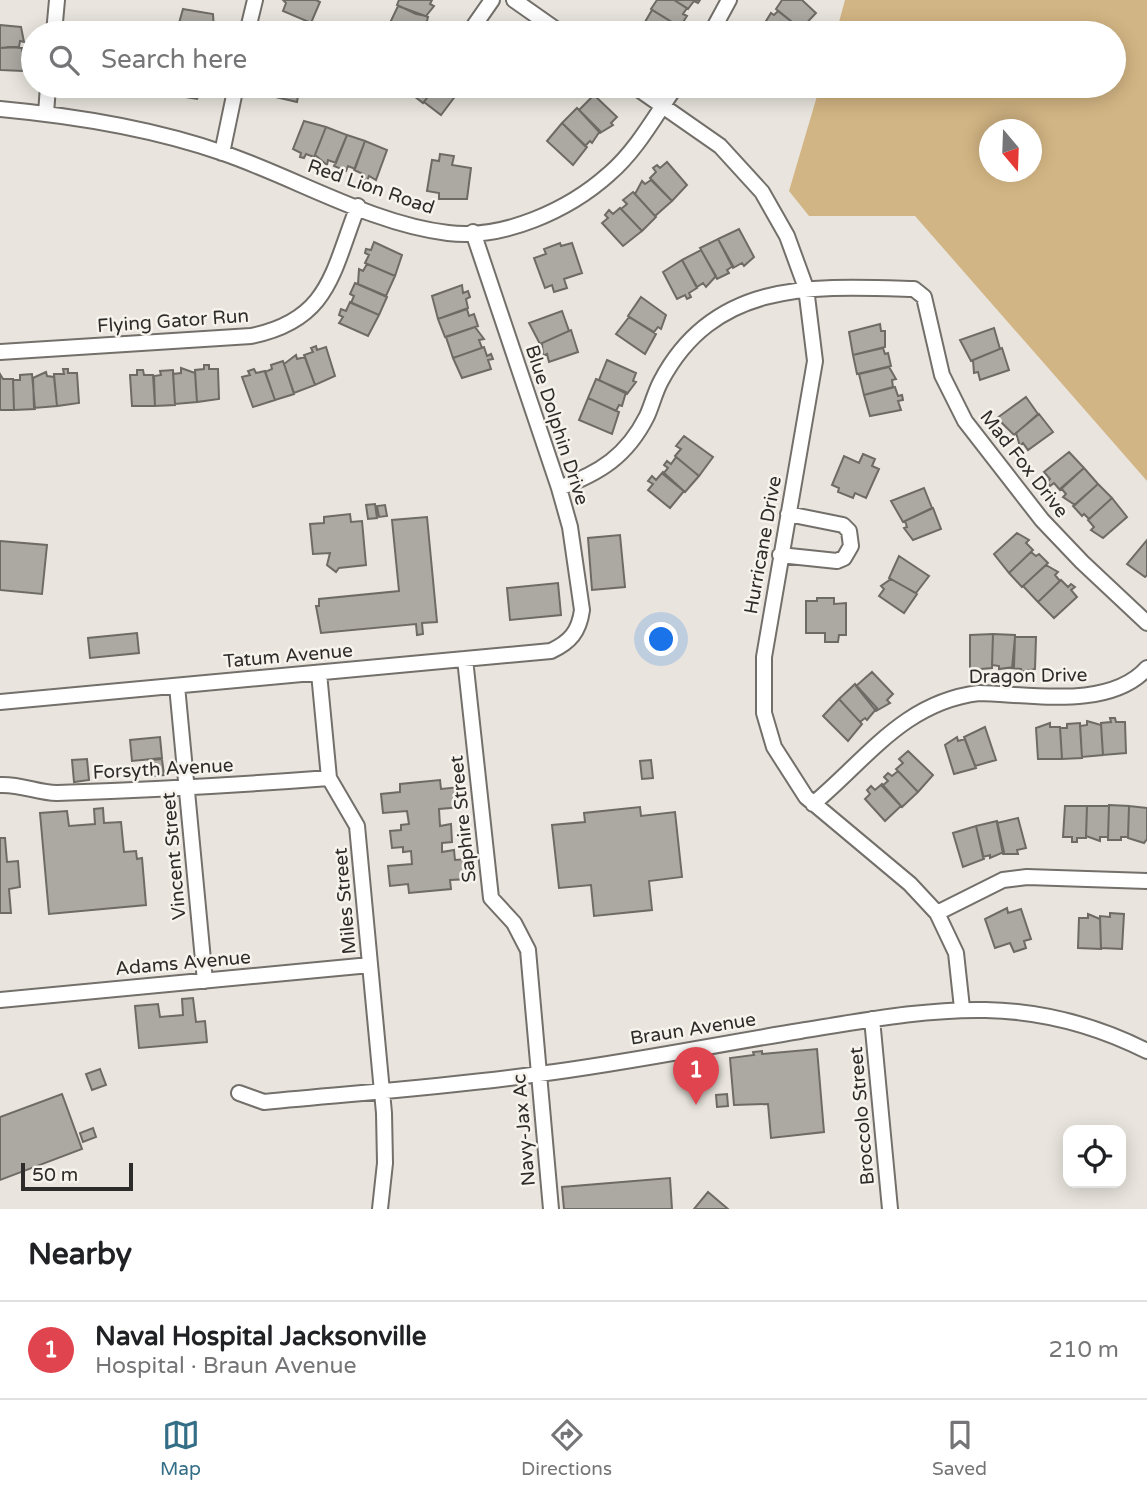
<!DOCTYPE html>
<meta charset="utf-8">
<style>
body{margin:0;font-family:"Varela Round",sans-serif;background:#f6f6f6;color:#202124}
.controls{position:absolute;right:21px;bottom:21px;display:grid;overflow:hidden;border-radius:14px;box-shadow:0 4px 18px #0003}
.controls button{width:63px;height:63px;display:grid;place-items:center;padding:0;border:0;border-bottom:2px solid #e0e0e0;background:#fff;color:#202124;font:35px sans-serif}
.compass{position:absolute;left:979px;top:119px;width:63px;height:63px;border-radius:50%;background:#fff;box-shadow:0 4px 18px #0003;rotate:161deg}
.scale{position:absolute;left:21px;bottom:18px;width:112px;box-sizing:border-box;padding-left:7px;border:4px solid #2e2c2a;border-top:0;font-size:19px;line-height:24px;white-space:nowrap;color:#2e2c2a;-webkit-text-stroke:5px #f6f2ec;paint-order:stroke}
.you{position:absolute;left:662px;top:640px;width:24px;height:24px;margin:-18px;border:5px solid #fff;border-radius:50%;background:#1a73e8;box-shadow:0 0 0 10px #1a73e833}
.badge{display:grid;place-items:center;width:46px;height:46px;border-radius:50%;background:#336e86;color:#fff;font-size:23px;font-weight:700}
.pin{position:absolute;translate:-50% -58px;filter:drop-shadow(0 2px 4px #0008)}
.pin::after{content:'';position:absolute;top:37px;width:24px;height:21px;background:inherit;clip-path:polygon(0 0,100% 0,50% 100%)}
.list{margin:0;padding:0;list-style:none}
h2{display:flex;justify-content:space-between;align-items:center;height:91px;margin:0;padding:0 28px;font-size:30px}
h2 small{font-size:23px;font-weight:400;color:#757577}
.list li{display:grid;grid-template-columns:46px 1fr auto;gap:21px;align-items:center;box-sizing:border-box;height:98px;padding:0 28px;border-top:2px solid #e0e0e0}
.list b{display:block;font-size:26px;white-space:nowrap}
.list p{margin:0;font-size:23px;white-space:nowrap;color:#757577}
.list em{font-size:23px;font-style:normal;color:#757577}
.icon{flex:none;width:38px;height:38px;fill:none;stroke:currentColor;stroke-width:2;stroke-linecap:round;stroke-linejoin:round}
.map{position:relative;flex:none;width:1147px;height:1209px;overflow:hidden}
.search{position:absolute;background:#fff;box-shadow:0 4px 18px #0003;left:21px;right:21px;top:21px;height:77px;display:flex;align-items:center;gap:18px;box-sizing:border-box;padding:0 24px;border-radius:38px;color:#757577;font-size:26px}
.sheet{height:189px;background:#fff}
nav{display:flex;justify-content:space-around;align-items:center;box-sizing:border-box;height:98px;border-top:2px solid #e0e0e0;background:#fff;font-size:19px;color:#757577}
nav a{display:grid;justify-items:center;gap:4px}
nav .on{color:#336e86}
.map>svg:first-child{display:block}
</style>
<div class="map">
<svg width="1147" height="1209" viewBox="0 0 1147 1209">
<rect width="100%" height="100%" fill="#e9e5de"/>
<path fill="#d2b584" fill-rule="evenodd" d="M845 0H1147V481L915 216H809L789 191 820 86H1114V33H836ZM990 130H1032V172H990Z"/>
<path fill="#aca9a3" stroke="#6e6a65" stroke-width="2" d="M283 0H316L320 2 311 23 283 11 286 3Z
M399 0H432L430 4 434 6 426 16 416 14 397 5Z
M657 0H674L687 8 683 14 687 16 680 27 651 9Z
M674 0H700L698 3 694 1 688 9Z
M782 0H802L816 13 801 29 776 9Z
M398 6 428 17 424 33H406L389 25Z
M183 9 213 14 214 29 210 28V33L177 30Z
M652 10 678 26 675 33H648L641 29Z
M778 11 802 30 799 33H771L763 26 771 13 774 15Z
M0 25 21 27 24 42 20 41 19 47 0 48Z
M10 47 22 48 23 71 0 70V48Z
M81 86H112L111 94 80 90Z
M169 86H200L203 88 197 99 167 94Z
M264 86H300L297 102 267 95 269 87Z
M407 86H436L423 103 405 89Z
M436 86 462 87 441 115 424 102Z
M504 86H523L516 95Z
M594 95 617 117 611 123 613 125 600 133 579 110Z
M577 108 600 131 592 143 590 141 585 146 562 123Z
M304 121 326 127 314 157 306 154 304 158 300 157 301 153 293 149Z
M562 123 587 147 573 165 547 141Z
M326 127 347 135 336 163 328 160 327 165 315 155Z
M347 135 365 141 355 169 348 166 346 171 334 166Z
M365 141 387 150 376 180 369 176 367 181 361 178 363 174 354 170Z
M440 154 454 156 452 165 471 168 467 199H439V193L427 191 432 160 439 161Z
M667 162 687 185 672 201 650 178 656 172 653 168 657 165 660 168Z
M651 180 672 201 655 216 635 194 642 181 645 184Z
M633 192 656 217 642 231 621 209 627 204 623 200Z
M620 208 642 231 623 246 602 223 608 218 605 215 609 210 613 214Z
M739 229 754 257 744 266 742 263 733 268 718 239Z
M718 239 733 266 727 270 729 273 717 279 700 248Z
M374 242 402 255 395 276 365 263 369 255 365 253 366 249 371 250Z
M560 243 561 246 572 243 582 273 564 279 567 288 554 292 552 285 545 288 534 258 546 254 544 249Z
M701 250 716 276 706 287 703 283 697 287 682 260Z
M682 260 697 288 689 293 691 297 687 299 685 295 677 299 663 272Z
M367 264 395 276 386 296 358 284 359 269 363 271Z
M355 283 387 297 379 315 351 303 354 296 350 294Z
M462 285 463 293 468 291 470 297 466 299 468 308 438 319 432 296Z
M641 297 666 315 661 329 658 327 654 332 628 316Z
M350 302 379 315 368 336 339 323 343 317 339 315 341 309 346 311Z
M467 309 469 316 474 314 478 326 445 337 438 319Z
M562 311 569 331 540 344 529 323Z
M629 317 656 334 645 354 616 334Z
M880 324 881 331H885V347L853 355 849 332Z
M475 327 484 339 479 340 482 348 453 358 446 337Z
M994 328 1000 349 971 361 960 340Z
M571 330 578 352 549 362 547 354 543 356 542 343Z
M316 346 317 350 326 347 335 376 315 385 304 355 313 352 311 348Z
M484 347 487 356 491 354 493 359 488 360 491 369 462 378 453 358Z
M883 348 885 354 888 353 891 366 857 374 853 355Z
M1002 348 1009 370 980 380 978 372 974 373 973 360Z
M296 355 297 359 305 357 315 385 294 393 284 364Z
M607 360 636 373 633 381 636 382 627 394 599 380Z
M283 361 294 394 275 400 265 372 272 369 271 365Z
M204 365H209V369H218L219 399 197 402 195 370 204 369Z
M889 367 896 379 892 380 893 387 864 395 859 374Z
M181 368 195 373 197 402 175 404 173 374 181 373Z
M63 369H68V373H77L79 403 57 406 54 374H64Z
M254 369 256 373 265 371 275 400 253 407 242 377 250 375 248 371Z
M137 370H143L144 375H153L155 406H132L130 375H137Z
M173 370 175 405 155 406 154 376 161 375 160 371Z
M46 372 47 376 54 377 57 406 34 408 33 378Z
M0 374 3 379H13L14 410H0Z
M32 374 35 409 14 410 13 380H20V375Z
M596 379 626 392 622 406 619 405 616 411 588 398Z
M895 387 898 396 902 395 903 400 898 401 901 410 870 416 864 395Z
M1026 397 1038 414 1014 435 997 418Z
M588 398 619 412 612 434 579 420Z
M1039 414 1053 432 1028 450 1023 443 1020 446 1016 433Z
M684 436 713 457 699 476 675 456 681 449 676 446Z
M1069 452 1084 468 1060 490 1054 483 1050 486 1047 482 1050 479 1044 472Z
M863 454 875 459 872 466 879 469 866 498 855 493 853 498 838 492 839 488 832 485 844 456 859 463Z
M676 457 699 476 685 492 663 474 668 468 664 465 667 461 671 464Z
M1084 468 1098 484 1075 505 1063 497 1066 494 1061 488Z
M663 472 684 491 670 508 648 490 653 484 648 481 652 476 656 480Z
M1098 484 1112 498 1089 519 1084 514 1082 516 1073 506Z
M924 488 932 508 903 522 891 501Z
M1112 498 1127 517 1103 538 1091 530 1094 527 1088 520Z
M375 504 377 518 368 519 366 505Z
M385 505 387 516 379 517 377 506Z
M933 508 941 529 913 540 904 528 907 527 905 521Z
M350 514 351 522 362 521 366 565 339 568 336 572 327 565 330 553 313 554 310 524 324 523V517Z
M427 517 437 622 422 623 423 634 417 635 416 624 321 633 316 606H319V599L399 591 392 520Z
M1017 533 1029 540 1026 543 1033 550 1009 573 994 554Z
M620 535 625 587 592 590 588 538Z
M1147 540V575L1145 577 1127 564Z
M0 541 47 545 42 594 0 590Z
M1031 552 1036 556 1039 554 1048 563 1022 587 1009 573Z
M899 556 929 576 916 593 889 578Z
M1046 565 1058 572 1055 575 1060 581 1038 602 1023 586Z
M891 579 917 594 904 613 879 596 884 589 881 586Z
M1061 580 1068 587 1071 584 1075 587 1071 590 1077 597 1054 618 1038 602Z
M558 583 561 615 510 620 507 588Z
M817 598H834V604L846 603V635H839L838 642H825V633H806V601H817Z
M137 633 139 653 90 658 88 638Z
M993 634 1015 635 1014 667 999 669V666L992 665Z
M993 634 992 668 970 670V635Z
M1015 637H1036L1035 669 1021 672V669L1012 668Z
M872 672 893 694 887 700 890 703 876 711 856 686Z
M855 684 877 708 867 720 865 718 860 722 839 699Z
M839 699 862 724 848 741 823 716Z
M1110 718H1115L1116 722H1125L1126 753 1103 755 1101 723 1111 722Z
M1087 721 1101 725 1103 755 1082 757 1080 726 1087 725Z
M1050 723V727H1060L1062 759H1038L1036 728Z
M1080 723 1082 758 1062 759 1060 728H1067V724Z
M985 727 996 760 975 766 964 737Z
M160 737 162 758 132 761 130 740Z
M957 737 958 741 965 739 976 768 954 774 945 745Z
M908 751 933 775 918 792 896 769 903 763 899 759Z
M87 759 89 780 74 782 72 760Z
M162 759 164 775 152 776 150 760Z
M651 760 653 778 642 779 640 761Z
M898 771 918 792 902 807 882 786 888 781 884 777 888 773 892 776Z
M440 780 441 789 460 787 462 807 439 809 440 826 451 824 452 842 442 843V852L454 850 455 860 467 859 469 879 450 880 451 889 409 893 408 884 390 886 388 866 412 864 411 851 403 852V847L392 848 390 831 401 830V825L409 824 407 811 383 813 381 794 400 792V784Z
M882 784 901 806 885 821 865 799 870 794 867 790 871 786 875 790Z
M1109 805 1129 806 1128 837H1121V840H1108Z
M1065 806H1087L1086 838H1077V842H1072V837H1063Z
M1087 806H1109L1108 837H1100V841L1086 836Z
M1129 806 1147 808V839L1144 843 1128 838Z
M640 807 641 816 675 812 682 877 649 881 652 910 594 916 591 885 559 888 552 825 585 822 584 813Z
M103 808 104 823 121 822 124 852 136 851 137 859 142 858 146 905 49 914 40 813 67 811 69 826 95 824 94 809Z
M1018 818 1026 848 1017 850 1018 854H1003L997 823Z
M997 821 1004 852 990 858V855L983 857 976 826Z
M976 826 984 859 963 867 953 833Z
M0 838H5L7 862 18 861 20 887 9 889 11 913H0Z
M1007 908 1008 913 1021 909 1031 939 1024 941 1026 948 1014 952 1010 943 995 948 985 919Z
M1110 913 1124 914 1122 949 1101 948 1100 916 1110 917Z
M1088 914 1100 919 1101 949 1078 948 1079 918H1088Z
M193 998 196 1022 205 1021 207 1042 139 1048 135 1006 158 1004 160 1017 183 1015 182 999Z
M817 1049 824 1132 771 1138 768 1104 734 1105 730 1058 754 1055 753 1052 762 1051V1054Z
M100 1069 106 1085 92 1090 86 1074Z
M62 1094 82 1149 0 1180V1117Z
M727 1094 728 1106 717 1107 716 1095Z
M93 1128 96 1137 83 1142 80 1133Z
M670 1178 672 1209H564L562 1187Z
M708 1192 728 1209H694Z"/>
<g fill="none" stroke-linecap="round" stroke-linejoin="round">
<g stroke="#736f6a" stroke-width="18">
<path id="minor" d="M514 0 561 33
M54 33 57 0
M247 33 255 0
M469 33 492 0
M711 33 729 0
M634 86 720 146 762 192 787 236 806 288 815 361 764 657V713L774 747 806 797 910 884 937 913 956 953 962 1008
M0 109C76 116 151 128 223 153 296 178 372 224 448 233 503 240 569 210 609 174 637 150 655 116 676 86
M46 114 48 86
M222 153 236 86
M0 352 251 336C330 320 332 272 358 206
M559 488C600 473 627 456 647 416 652 405 655 392 661 381 715 279 815 286 914 289L924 297 942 375 965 421 1042 520 1082 562 1147 623
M780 555 837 561 844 558 851 546 849 531 843 525 788 514
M465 659 491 898 514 923 528 950 551 1209
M319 673 329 778 357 826 384 1113 385 1163 380 1209
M177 686 205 981
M0 702 551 651C570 642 579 632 582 610L570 527 559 488 473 232
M0 785C22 784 37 793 57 793 148 790 238 785 329 778
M813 804C867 759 904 702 979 693 1029 694 1110 710 1147 668
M937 913 1003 880 1027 877 1147 881
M0 1000 370 965
M872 1019 890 1209
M239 1093 264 1102C355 1093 448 1087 539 1074 626 1063 713 1045 800 1031 929 1010 1024 989 1147 1051"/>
</g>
<use href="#minor" stroke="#fff" stroke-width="14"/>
</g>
<g text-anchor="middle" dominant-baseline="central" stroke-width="5" stroke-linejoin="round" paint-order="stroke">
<g font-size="19" fill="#2e2c2a" stroke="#f6f2ec">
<text transform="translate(371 187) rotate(19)">Red Lion Road</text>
<text transform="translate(173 321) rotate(-4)">Flying Gator Run</text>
<text transform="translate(557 425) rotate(72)">Blue Dolphin Drive</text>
<text transform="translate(1024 464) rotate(52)">Mad Fox Drive</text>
<text transform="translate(763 545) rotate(-80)">Hurricane Drive</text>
<text transform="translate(288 656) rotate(-5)">Tatum Avenue</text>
<text transform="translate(1028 676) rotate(-1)">Dragon Drive</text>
<text transform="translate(163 769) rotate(-3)">Forsyth Avenue</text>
<text transform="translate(463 819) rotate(-96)">Saphire Street</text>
<text transform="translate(174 856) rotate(-95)">Vincent Street</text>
<text transform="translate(345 901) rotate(-95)">Miles Street</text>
<text transform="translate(183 963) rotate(-5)">Adams Avenue</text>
<text transform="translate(693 1029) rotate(-9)">Braun Avenue</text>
<text transform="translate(862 1116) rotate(-95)">Broccolo Street</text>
<text transform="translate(524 1130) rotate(-95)">Navy-Jax Ac</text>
</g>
</g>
</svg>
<div class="controls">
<button><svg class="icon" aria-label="locate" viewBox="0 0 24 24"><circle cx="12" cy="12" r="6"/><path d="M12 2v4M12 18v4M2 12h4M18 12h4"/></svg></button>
</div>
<svg class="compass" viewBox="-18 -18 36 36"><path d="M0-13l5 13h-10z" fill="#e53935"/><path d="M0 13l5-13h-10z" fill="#757577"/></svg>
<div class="scale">50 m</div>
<div class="you"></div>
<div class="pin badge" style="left:696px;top:1105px;background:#e0444e">1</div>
<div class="search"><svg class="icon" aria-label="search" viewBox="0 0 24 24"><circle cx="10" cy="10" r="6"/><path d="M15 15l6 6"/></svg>Search here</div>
</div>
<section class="sheet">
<h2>Nearby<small></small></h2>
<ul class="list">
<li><span class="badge" style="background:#e0444e">1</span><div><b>Naval Hospital Jacksonville</b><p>Hospital · Braun Avenue</p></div><em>210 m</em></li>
</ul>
</section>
<nav>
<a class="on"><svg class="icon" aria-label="map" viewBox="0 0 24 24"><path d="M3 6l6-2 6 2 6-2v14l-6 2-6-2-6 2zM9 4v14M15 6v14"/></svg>Map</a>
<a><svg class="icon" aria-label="directions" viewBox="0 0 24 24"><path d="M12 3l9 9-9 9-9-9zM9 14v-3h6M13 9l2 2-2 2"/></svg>Directions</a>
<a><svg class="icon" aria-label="saved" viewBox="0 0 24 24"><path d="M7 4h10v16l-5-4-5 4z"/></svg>Saved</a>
</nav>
